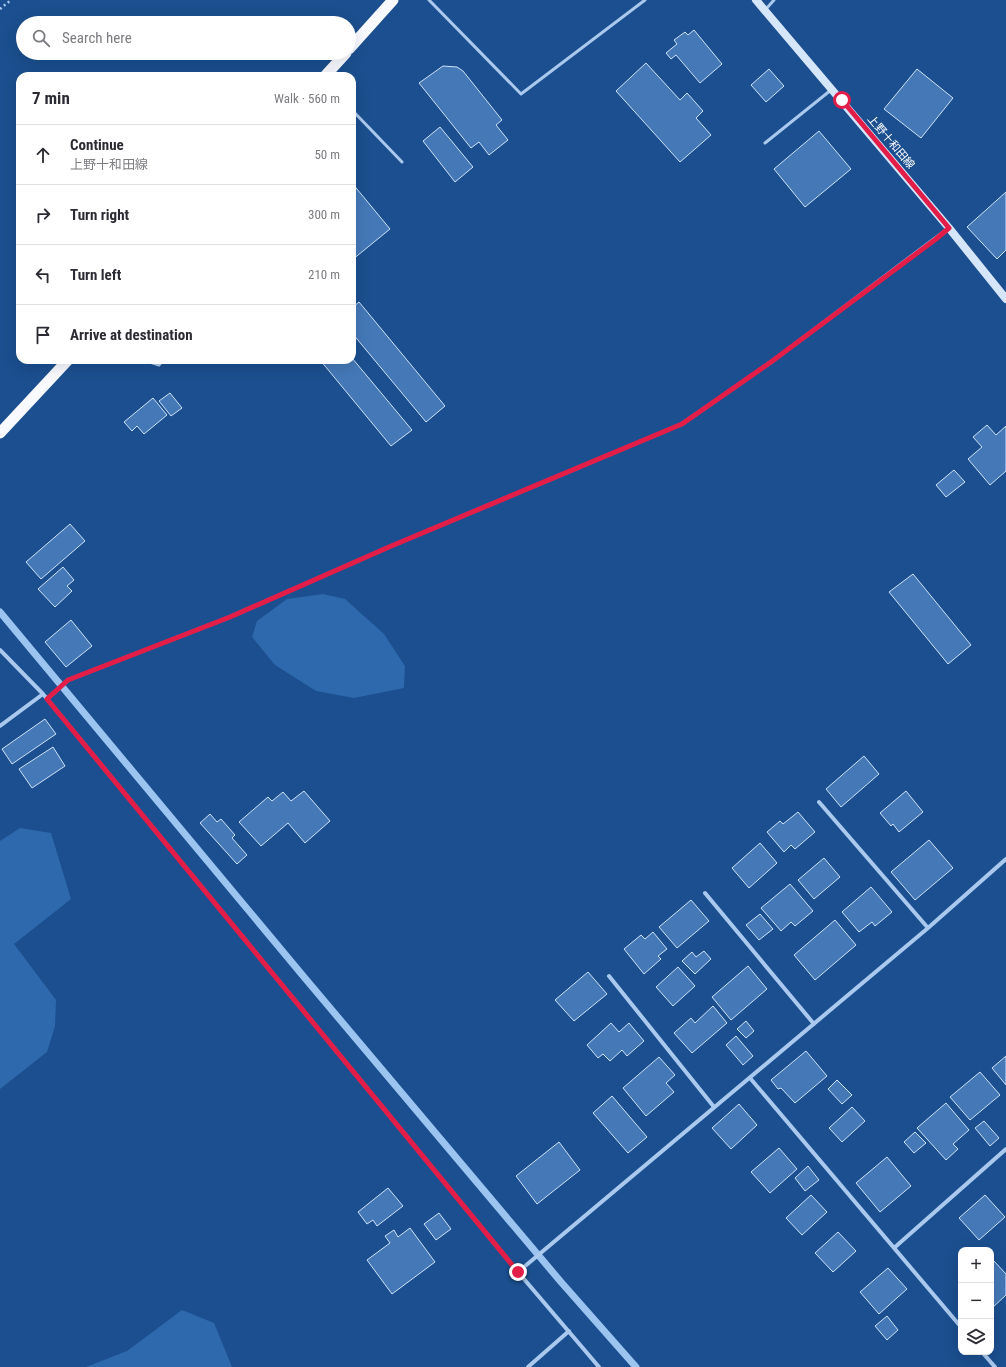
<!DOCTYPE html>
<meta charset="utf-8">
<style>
body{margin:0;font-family:"Roboto Condensed","Noto Sans JP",sans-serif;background:#f2f2f3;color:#2b2b33}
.controls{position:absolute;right:12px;bottom:12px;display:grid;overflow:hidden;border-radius:8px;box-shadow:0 4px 16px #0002}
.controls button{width:36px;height:36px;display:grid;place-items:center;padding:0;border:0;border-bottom:1px solid #e1e1e2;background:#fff;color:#2b2b33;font:20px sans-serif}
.stop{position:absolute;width:12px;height:12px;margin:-9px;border:3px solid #e11d48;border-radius:50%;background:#fff}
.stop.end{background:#e11d48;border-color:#fff;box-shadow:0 1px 4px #0008}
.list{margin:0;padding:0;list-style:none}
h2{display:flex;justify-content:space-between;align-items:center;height:52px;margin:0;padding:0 16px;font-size:17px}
h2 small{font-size:13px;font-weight:400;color:#7c7c81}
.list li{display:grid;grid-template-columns:26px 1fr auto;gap:12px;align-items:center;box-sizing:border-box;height:60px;padding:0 16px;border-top:1px solid #e1e1e2}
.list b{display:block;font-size:15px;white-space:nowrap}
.list p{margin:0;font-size:13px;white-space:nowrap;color:#7c7c81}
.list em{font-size:13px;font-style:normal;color:#7c7c81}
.icon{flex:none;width:22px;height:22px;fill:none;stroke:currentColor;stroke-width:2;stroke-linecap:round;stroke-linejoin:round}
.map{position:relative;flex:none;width:1006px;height:1367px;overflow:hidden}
.search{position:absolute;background:#fff;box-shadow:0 4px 16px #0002;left:16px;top:16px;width:340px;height:44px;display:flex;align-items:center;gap:10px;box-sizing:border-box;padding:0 14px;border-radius:22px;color:#7c7c81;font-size:15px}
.panel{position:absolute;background:#fff;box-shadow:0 4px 16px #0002;left:16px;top:72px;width:340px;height:292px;border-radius:12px}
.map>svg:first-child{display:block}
</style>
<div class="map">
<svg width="1006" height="1367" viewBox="0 0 1006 1367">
<rect width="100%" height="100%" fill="#1b4f8f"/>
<path fill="#2e69ad" d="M323 594 345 599 384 634 405 666 404 688 354 698 316 691 275 665 252 637 257 621 287 599Z
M20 828 51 833 71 899 14 944 56 1000 55 1026 47 1052 0 1089V841Z
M182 1310 214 1323 232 1367H86L127 1351Z"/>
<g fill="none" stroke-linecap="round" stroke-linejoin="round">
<path stroke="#9cc4f0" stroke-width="7" d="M0 612 304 977 561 1282 636 1367"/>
</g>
<path fill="#4478b7" stroke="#cfe3fa" d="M694 30 722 64 700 83 676 55 671 59 666 53 677 44 674 40 685 32 688 35Z
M646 63 680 100 687 93 703 111 696 118 711 135 680 162 616 91Z
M443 66 457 67 463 71 502 120 496 125 508 140 489 155 479 142 471 148 419 83Z
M769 69 784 86 766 102 751 85Z
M917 69 953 98 921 138 884 109Z
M440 127 473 167 455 182 423 141Z
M819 131 851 169 805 207 774 169Z
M352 183 390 229 352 260Z
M1006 192V250L997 259 967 227Z
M359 302 445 406 426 422 352 333V308Z
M352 358 412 430 391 446 320 360H352Z
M170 393 182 408 171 416 159 401Z
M153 398 167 415 144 434 137 426 132 431 124 422Z
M987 425 996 435 1006 426V471L990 485 968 459 982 447 973 437Z
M954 470 965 482 946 497 936 485Z
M70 524 85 541 41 579 26 562Z
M63 567 74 580 67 586 72 591 55 607 38 589Z
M913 574 971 645 948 664 889 592Z
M71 620 92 646 66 667 45 642Z
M45 719 56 734 12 764 2 749Z
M53 747 65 766 32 788 19 769Z
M864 756 879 774 841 807 826 789Z
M304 791 330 821 305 843 288 823 261 846 239 822 268 797 272 801 283 792 291 801Z
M906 791 923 812 899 832 893 824 891 826 880 813Z
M798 812 815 832 795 849 791 845 784 852 767 832 780 821 783 824Z
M210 814 217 822 221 819 235 835 232 838 247 855 237 864 200 823Z
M929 840 953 868 915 900 891 872Z
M760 843 777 863 749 888 732 868Z
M824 858 840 877 814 899 798 880Z
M790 884 813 911 795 926 791 922 781 931 761 908Z
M871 887 892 912 875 926 872 922 859 932 842 912Z
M691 900 709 921 677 948 659 927Z
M760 914 773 929 759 940 746 925Z
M835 920 856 945 815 980 794 955Z
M653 932 667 949 658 956 661 959 644 974 624 949 641 935 645 939Z
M704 951 711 959 695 974 682 961 692 952 696 957Z
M748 966 767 989 731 1020 712 997Z
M678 967 695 986 673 1006 656 987Z
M588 972 607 994 574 1021 555 1000Z
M713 1006 727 1023 692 1053 674 1033 691 1018 695 1023Z
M746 1021 754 1031 746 1038 737 1029Z
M611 1023 619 1032 629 1023 644 1041 627 1056 622 1050 610 1061 603 1054 598 1058 587 1045Z
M736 1036 753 1056 743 1065 726 1045Z
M806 1051 827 1076 795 1103 781 1088 778 1089 771 1080Z
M1006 1056V1085L992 1068Z
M659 1057 675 1075 666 1083 674 1092 646 1116 623 1088Z
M980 1072 1000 1095 970 1120 950 1097Z
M837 1080 852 1095 842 1104 828 1089Z
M612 1096 647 1137 628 1153 593 1113Z
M946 1103 969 1130 953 1144 958 1149 946 1160 917 1128Z
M739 1104 757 1125 731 1149 712 1128Z
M852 1107 865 1121 842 1142 829 1128Z
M984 1121 999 1138 990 1146 975 1128Z
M915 1132 926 1143 914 1153 904 1142Z
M559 1142 580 1170 537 1204 516 1176Z
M779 1148 797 1169 770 1193 751 1172Z
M887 1157 911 1186 880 1212 856 1183Z
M808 1166 819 1180 805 1191 795 1178Z
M388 1188 403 1206 377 1226 373 1220 367 1224 358 1212Z
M811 1195 827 1212 802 1235 786 1218Z
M985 1195 1005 1217 979 1240 959 1218Z
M439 1213 451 1229 436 1240 424 1224Z
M410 1228 435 1262 392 1294 367 1260 390 1243 385 1236 394 1230 398 1237Z
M838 1232 856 1251 833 1272 815 1253Z
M994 1261 1006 1274V1295L991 1309V1264Z
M888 1268 907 1289 879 1314 860 1292Z
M887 1316 898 1330 887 1340 875 1326Z"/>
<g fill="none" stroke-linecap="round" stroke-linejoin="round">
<path stroke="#a9c9ee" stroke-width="2.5" stroke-dasharray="2 3" stroke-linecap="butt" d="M0 9 11 0"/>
<path stroke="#a9c9ee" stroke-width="3" d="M429 0 521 94 645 0
M766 9 774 0
M352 110 402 162
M765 143 831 90
M144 360 159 365 163 360"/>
<path stroke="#a9c9ee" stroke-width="4" d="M0 650 43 694 518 1272 599 1367
M47 699 68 680 230 617 389 547 682 424 771 362 949 228
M0 726 43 694
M819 802 928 928
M705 893 814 1024
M609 976 714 1107
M750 1078 961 1327
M894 1248 1006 1149
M518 1272 928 928 1006 859
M982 1352 995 1367
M528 1367 569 1331"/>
<path stroke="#d6e6fa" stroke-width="8" d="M756 0 949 228 1006 299"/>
<path stroke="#f8faff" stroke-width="11" d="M349 49 393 0
M325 76 346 53
M0 433 68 360"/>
</g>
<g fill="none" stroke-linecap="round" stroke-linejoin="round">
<path stroke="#e11d48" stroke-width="5" d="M518 1272 47 699 68 680 230 617 389 547 682 424 771 362 936 239 949 228 842 100"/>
</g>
<g text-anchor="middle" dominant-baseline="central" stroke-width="3" stroke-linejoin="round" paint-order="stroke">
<g font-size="11" fill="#fff" stroke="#1b4f8f">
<text transform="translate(891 142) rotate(50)">上野十和田線</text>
</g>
</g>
</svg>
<div class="controls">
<button>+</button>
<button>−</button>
<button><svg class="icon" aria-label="layers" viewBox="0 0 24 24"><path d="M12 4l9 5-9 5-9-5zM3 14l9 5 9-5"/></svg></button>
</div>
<div class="stop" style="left:842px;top:100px"></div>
<div class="stop end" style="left:518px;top:1272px"></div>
<div class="search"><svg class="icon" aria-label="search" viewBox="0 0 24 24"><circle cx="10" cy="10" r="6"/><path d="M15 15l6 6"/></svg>Search here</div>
<section class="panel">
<h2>7 min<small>Walk · 560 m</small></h2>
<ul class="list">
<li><svg class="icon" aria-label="ahead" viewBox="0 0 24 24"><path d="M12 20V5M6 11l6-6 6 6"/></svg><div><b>Continue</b><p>上野十和田線</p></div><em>50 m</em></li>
<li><svg class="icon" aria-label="right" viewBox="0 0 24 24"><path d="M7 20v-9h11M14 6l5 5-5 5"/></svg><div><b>Turn right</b></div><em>300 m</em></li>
<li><svg class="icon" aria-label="left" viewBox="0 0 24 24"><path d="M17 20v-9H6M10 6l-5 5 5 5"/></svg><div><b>Turn left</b></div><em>210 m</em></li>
<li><svg class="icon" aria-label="arrive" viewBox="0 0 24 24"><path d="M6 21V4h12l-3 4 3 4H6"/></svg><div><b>Arrive at destination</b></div></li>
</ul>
</section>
</div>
